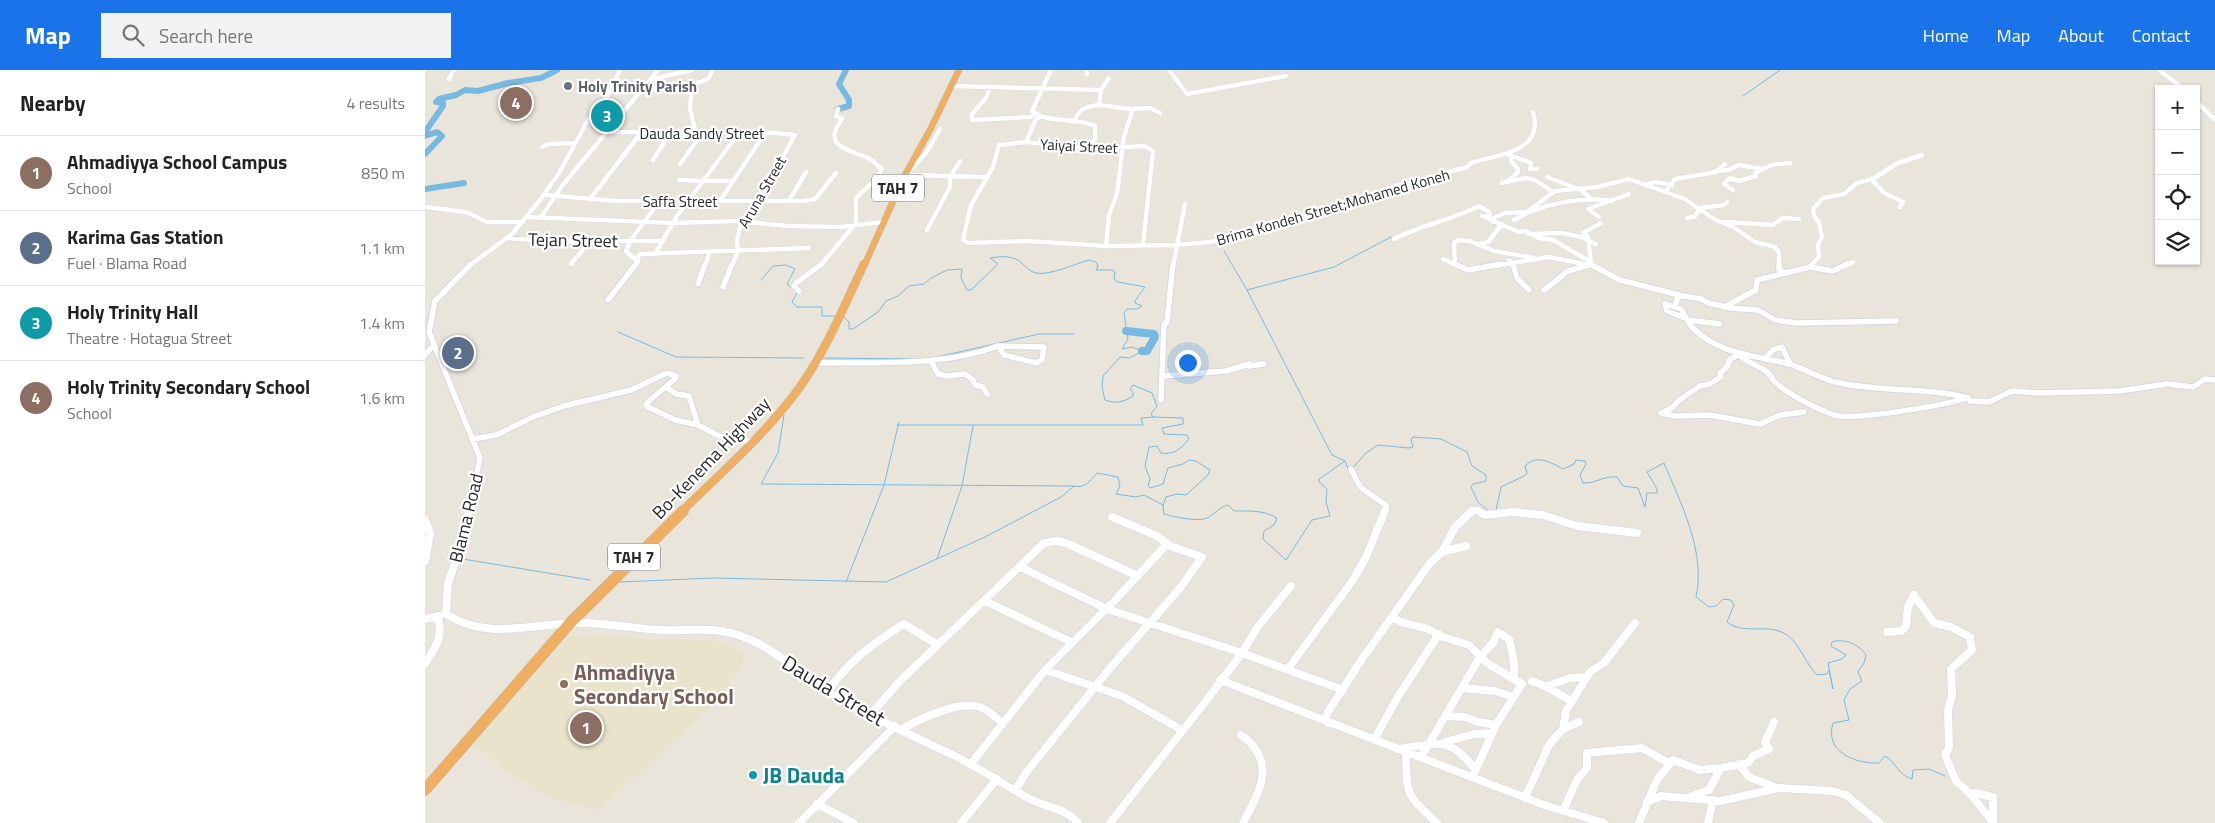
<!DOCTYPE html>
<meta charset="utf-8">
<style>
body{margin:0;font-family:"Titillium Web",sans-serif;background:#f2f2f2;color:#222}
.controls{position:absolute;right:15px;top:15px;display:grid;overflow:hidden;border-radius:0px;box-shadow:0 1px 4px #0004}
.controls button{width:45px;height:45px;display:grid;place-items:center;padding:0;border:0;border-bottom:1px solid #e0e0e0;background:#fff;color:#222;font:25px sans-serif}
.you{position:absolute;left:762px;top:292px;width:18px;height:18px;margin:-12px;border:4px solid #fff;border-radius:50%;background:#1a73e8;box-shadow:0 0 0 8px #1a73e833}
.badge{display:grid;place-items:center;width:32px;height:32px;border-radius:50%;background:#1a73e8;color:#fff;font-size:16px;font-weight:700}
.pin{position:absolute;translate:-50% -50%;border:2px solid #fff;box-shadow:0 1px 5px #0006}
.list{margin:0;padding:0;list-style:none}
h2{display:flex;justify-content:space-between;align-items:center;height:65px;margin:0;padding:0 20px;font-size:21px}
h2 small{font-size:16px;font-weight:400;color:#767676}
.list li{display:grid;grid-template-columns:32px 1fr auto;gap:15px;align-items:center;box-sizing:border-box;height:75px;padding:0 20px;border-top:1px solid #e0e0e0}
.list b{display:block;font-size:19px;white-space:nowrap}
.list p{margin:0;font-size:16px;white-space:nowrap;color:#767676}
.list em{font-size:16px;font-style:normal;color:#767676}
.icon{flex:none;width:28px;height:28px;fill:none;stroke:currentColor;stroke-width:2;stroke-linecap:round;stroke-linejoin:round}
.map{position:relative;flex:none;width:1790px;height:753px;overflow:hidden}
header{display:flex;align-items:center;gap:30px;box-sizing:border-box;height:70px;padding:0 25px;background:#1a73e8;color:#fff}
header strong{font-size:24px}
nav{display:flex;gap:28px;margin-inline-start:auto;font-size:18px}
.search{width:350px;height:45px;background:#f2f2f2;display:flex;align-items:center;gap:12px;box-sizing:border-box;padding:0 18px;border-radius:0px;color:#767676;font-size:19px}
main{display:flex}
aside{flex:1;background:#fff}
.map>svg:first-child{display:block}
</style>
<header>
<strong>Map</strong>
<div class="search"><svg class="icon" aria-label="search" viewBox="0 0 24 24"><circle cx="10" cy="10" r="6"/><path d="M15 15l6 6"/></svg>Search here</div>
<nav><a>Home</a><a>Map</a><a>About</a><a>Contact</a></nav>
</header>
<main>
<aside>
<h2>Nearby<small>4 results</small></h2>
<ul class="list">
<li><span class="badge" style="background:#8d6e63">1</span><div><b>Ahmadiyya School Campus</b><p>School</p></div><em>850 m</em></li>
<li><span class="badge" style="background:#5c6f8a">2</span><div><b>Karima Gas Station</b><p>Fuel · Blama Road</p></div><em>1.1 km</em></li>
<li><span class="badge" style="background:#0f9aa8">3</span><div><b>Holy Trinity Hall</b><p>Theatre · Hotagua Street</p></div><em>1.4 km</em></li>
<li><span class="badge" style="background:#8d6e63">4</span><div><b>Holy Trinity Secondary School</b><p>School</p></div><em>1.6 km</em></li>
</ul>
</aside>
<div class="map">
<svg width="1790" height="753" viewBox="0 0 1790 753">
<rect width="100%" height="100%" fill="#e9e5db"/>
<path fill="#eae3cc" d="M143 565 297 572 320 583 317 596 286 637 173 740 123 727 78 698 58 680 43 679 100 609Z"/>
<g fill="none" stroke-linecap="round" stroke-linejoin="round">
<path stroke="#78b9e2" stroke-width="1" d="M1318 26 1355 0
M799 181 822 220 907 385 920 391
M336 210 348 196 361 195 370 199 362 214 368 219
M822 220 909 197 966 167
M372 223 367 232 372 237H397V246H411
M418 246 424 252V259H428L453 242 461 231 473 226 484 216 499 214 506 208 522 200 537 199 536 208 542 220H546L573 194 565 188C578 186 588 185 598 194 602 198 606 202 611 203 624 206 652 193 664 190L671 192 673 196 671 200H687L690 202 689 209 693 212 720 217 710 231V233L717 236 712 239H702L699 243 703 269 697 279 707 277 717 281 705 288 695 287 678 306 677 317 680 330C690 334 699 332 708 326V322L705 319 708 315 727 323 732 336 726 344 728 347 758 348V354L737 358 739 364 762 365 764 369C756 379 749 385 736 383L732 376 724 377 720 396 725 409 723 416 725 418 738 414 743 398 758 394 764 390 771 391 785 400 783 405 761 425 752 424 741 427 738 436 739 444C748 447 770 451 779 449 788 447 793 437 803 435L809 441C824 441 839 440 852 448L849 455 839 461 838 469 861 490 887 450 905 446 901 432 902 419 894 412V409L920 391 924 401
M193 262 251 287 378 288
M512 287 614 264H649
M397 288 491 289
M359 345 353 383 336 414 648 416
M472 355H718L716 348 728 347
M927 399 941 383 953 375 984 378 988 377 986 370 988 367 1016 369 1042 382 1047 396 1061 405V411L1048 414 1046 417 1053 432 1065 442
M1071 440 1076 417 1099 406 1102 403 1100 396C1112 384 1125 392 1138 399L1149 394 1151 390 1160 391 1161 394 1155 405 1158 413C1170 414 1180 405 1192 407L1198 416 1213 418 1220 437 1222 423H1232V419L1222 402 1239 393C1256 434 1281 482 1271 527L1284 537 1291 536 1298 529 1306 530 1309 535 1302 552C1320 566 1343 552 1362 565 1375 574 1380 593 1392 605L1402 604 1404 600 1408 619 1403 593 1417 589 1421 585 1406 576 1407 572C1420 568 1433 574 1441 585L1439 593 1433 602 1437 611 1425 619 1419 630 1424 650 1408 653C1399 683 1432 694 1454 693L1460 686C1471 692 1473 705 1487 709L1488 700 1504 699 1520 706
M38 489 165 510
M512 489 537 416 548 356
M195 512 288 508 461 512 560 467 636 427 649 416C660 419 666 410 672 403L693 407 695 416 691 424 711 427 719 425 738 435
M421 512 459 415 474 352"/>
<path stroke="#78b9e2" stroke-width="6" d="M413 39 424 36V30L414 14 421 0
M0 62 18 36V33L11 32 14 29 31 25 40 20 53 21 83 13 116 8 132 0
M0 66 12 62 17 66 0 84
M0 119 39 113"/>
<path stroke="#78b9e2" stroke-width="8" d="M701 261 729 264 730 267 722 281H717"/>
<g stroke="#d1d2e0" stroke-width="5">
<path id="minor-far2" d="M626 0 607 41C624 54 650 47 670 56V69L662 79
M661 0 662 4
M744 0 762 24 861 6
M1734 0 1759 19
M684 8 676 20 674 35 705 39 725 38 735 43
M24 9 29 0
M227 9 267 0
M267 14 265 39 271 63
M526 16 676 20
M566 16 561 28 547 44V50L606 47 610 44
M215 22 276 12 284 8 287 0
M1771 31 1790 50
M649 51C654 39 662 36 674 35
M183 62 352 63 370 65 345 110 316 152 312 171 313 181
M601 72 611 49 615 47
M117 77 124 74 150 73
M1081 84 1106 93 1105 99H1112
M228 90 245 63
M255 94 273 69 274 63
M1293 101 1304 100 1313 95 1338 99
M485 105 484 102 502 82 515 59
M479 107 485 105 563 107
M1122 107 1156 120 1165 128
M1446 109 1459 123 1478 132 1475 137
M254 110 277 111
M279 111H307
M1083 111 1093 102V99L1086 91V87
M1077 113C1104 107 1105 104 1127 122
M1220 115 1230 112 1247 115
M1308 120 1299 114 1305 108 1314 111 1331 106 1330 103 1347 95 1365 93
M1240 122 1250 109 1291 102 1300 94
M120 125 193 131H378L390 129 411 103
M165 129 216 63
M295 131 340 63
M364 131 381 102
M0 137 41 142 62 152H98
M1057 146 1094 162 1100 161 1114 168 1128 170 1166 192
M102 147 247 153 313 151 363 156 416 157 458 152
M116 147 137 116 233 0
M1174 147 1163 139 1204 124
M1262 148 1269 147 1276 138 1299 135 1302 132
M1089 150C1095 148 1100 143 1106 141 1132 132 1160 127 1187 131
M1068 152 1070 147 1080 143 1102 142 1130 121 1172 117 1204 109 1260 129 1289 149 1308 157 1330 172 1350 177 1354 183V196
M1300 152 1348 155 1357 148 1374 149
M502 160 525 117V107L535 91
M1103 164 1137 163 1156 167 1171 174
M82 168 120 171H236
M969 169C996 155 1027 150 1054 136L1064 142 1065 146 1059 147
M718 175 728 81 719 76 668 79 601 72 574 75 568 97 546 135 538 170 544 173 602 171 681 176 750 175 785 172 867 151 974 115 1004 111 1020 103 1042 97 1046 93C1073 84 1120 83 1108 42
M1052 175 1063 172 1077 154
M681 176 684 145 692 124 699 66 708 39
M230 184 252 146 313 64
M1018 189 1033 196
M1084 190 1088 196
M213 192 201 181 205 171 234 132
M1166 192 1163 167 1158 163 1176 153
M146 194 166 170
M1030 195 1029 173 1034 170 1045 171 1069 181 1110 188
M44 196 87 164 115 130 134 103 163 50 182 27 195 0
M210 196 213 192V186L216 184 384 178
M280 196 285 182
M307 196 313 181
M395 196 431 153V128L449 111 457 99C453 96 449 91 445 89 426 79 395 79 417 49L411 46 413 39
M748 196 760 134
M1070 196 1124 187 1169 196
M1161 196 1164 195
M1386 196 1394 187 1393 175 1397 167 1394 152 1389 146 1388 139 1398 128 1419 124 1432 113 1448 109 1471 94 1497 85
M1420 196 1428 192"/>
</g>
<g stroke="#d1d2e0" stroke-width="7">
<path id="minor-far1" d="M1030 194 1043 200 1077 194
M1088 194 1092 208 1104 220
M1165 194 1195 210 1258 226 1253 227 1250 236
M1354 194V200L1362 203
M1385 197 1408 201 1422 194
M273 214 280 194
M298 217 307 194
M1119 220 1143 201 1164 195
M374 221 369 216 371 213 397 194
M1258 226 1277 229 1283 233 1305 238 1333 240 1350 250 1371 253 1471 251
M183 230 211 194
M1301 236 1331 220 1332 210 1385 197 1387 194
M1260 248 1242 241 1240 234 1256 239C1260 245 1263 253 1268 258 1294 285 1331 285 1364 294 1381 299 1396 309 1414 313 1457 322 1501 317 1543 328
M1262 250 1295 254
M573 276 619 277 617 290 611 293 579 285Z
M1313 284C1322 293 1333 295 1342 302 1345 305 1347 308 1349 311 1362 324 1392 339 1409 345 1428 351 1521 335 1542 328
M1316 284 1305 289 1302 297 1295 303 1296 307 1285 314 1275 316 1253 331 1247 338 1236 343 1251 346 1284 345 1335 354 1355 345 1379 342
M0 285 9 275
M1340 289 1348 280 1357 277 1365 294
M506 291 513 304 521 306 540 304 548 310 550 315 558 317 562 324
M390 293C449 292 517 297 573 276
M738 306 801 301 824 294V296L839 294
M241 317 251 324 264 326 273 355
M736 330 739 255 742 252 748 194
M1545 331 1564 332 1587 321 1613 323 1694 321 1742 314 1768 317 1780 309 1790 310
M48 369 71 365 108 347 139 336 206 320 242 303 251 306 250 309 224 331 221 335 223 337 250 350 273 355 294 366 329 372
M926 399 935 417 962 436 959 442
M44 442 55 388 4 262 10 231 46 194
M1045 442 1050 439 1055 442
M1085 442H1089"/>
</g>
<g stroke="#d1d2e0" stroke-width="9">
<path id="minor" d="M44 441 37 473 23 513 21 544C63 572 111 552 157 553 184 553 210 559 236 560 256 561 276 558 296 561 339 567 369 600 403 622 443 646 486 665 528 685 554 698 578 714 603 728 621 738 639 737 653 753
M1053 441 1060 445 1087 442 1118 445 1152 456 1212 463
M0 450 5 463 0 491
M1017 482 1030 457 1047 441
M595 497 682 539 817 583 918 620
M560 531 646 572
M967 547 976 552 1003 559 1018 567 1044 575 1062 593 1097 614 1071 655 1048 706
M0 549 14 546
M1462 562 1477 561 1481 556 1483 537 1489 525 1509 553 1526 557 1545 567 1547 580 1526 599 1527 625 1523 640 1524 678 1520 685 1531 711 1545 724
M0 594C10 578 20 565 12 546
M863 599 928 510 941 487 960 441
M620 600 697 626 757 660
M795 610 1119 735 1179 753
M1107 611C1122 616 1133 624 1147 631
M1123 616 1145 608 1162 607
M1037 618 1070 621 1088 627
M403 622C420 594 451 571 479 554L513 575
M446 644 475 611 619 473 631 471 641 473 713 506
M1020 646 1040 647 1053 652 1071 655
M903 653 900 649 903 642 935 592 1005 493 1017 482 1041 476
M477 659C495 649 534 630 555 637 564 640 570 647 577 653
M1138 659 1141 641 1165 602 1179 593 1210 553
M816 665C852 691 836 720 818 753
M949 670 974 625 1014 564
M1020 672 1049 664 1067 663
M973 679C1013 674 1022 664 1050 699
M981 682C982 726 980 723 1012 753
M996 687 1055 587 1068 573 1073 562 1085 570C1086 583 1092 596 1088 608
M546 694 620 600 693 527 742 474
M1314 694 1324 707 1352 718
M591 720 600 704 686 597 756 517 777 487 745 476 732 466 687 447
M1551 723 1568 727V752L1545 724Z
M1100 728 1124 675 1138 659 1154 652
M1261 728 1284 720 1296 698 1323 693 1328 686 1344 679 1340 672 1349 652
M1222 732 1236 726 1296 731 1354 718 1407 721 1421 725 1455 753
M392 734 429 753
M1138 741 1152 710 1162 698V683L1217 678 1244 693
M374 753 470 656
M536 753 572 709
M685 753 781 631 817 583 832 558 866 516
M1214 753 1232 710 1248 690 1275 700 1296 698
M1283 753 1288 730"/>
</g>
<g stroke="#c7c7c7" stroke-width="7">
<path id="highway-far2" d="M439 196 479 107 505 60 534 0"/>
</g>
<g stroke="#c7c7c7" stroke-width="9">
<path id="highway-far1" d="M256 442C295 404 336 368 369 325 399 286 418 238 439 194"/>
</g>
<g stroke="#c7c7c7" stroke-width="12">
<path id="highway" d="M0 720 145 553 258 441"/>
</g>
<use href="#minor-far2" stroke="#fff" stroke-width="4.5"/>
<use href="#minor-far1" stroke="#fff" stroke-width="5.5"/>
<use href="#minor" stroke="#fff" stroke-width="8"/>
<use href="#highway-far2" stroke="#eeaf62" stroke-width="6"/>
<use href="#highway-far1" stroke="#eeaf62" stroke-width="8"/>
<use href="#highway" stroke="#eeaf62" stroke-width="11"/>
</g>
<circle fill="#6b7280" stroke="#fff" stroke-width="2" cx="143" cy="16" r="5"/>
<circle fill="#8d6e63" stroke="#fff" stroke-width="2" cx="139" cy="614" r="5"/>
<circle fill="#0f9aa8" stroke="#fff" stroke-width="2" cx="328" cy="705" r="5"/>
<g text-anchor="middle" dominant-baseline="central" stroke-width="4.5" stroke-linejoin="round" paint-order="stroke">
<g font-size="15" font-weight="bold" fill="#5b616d" stroke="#fff" text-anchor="start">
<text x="153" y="16">Holy Trinity Parish</text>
</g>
<g font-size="15" fill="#282828" stroke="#fff">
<text x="277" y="63">Dauda Sandy Street</text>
<text transform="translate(654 76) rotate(3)">Yaiyai Street</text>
<text transform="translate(337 122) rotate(-60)">Aruna Street</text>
<text x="255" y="131">Saffa Street</text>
<text transform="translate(908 137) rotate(-16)">Brima Kondeh Street;Mohamed Koneh</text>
</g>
<g fill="#fff" stroke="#686868" stroke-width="1">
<rect x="447" y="104.5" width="52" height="27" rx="4"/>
<rect x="183" y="473.5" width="52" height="27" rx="4"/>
</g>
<g font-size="16" font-weight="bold" fill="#282828">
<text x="473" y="118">TAH 7</text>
<text x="209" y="487">TAH 7</text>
</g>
<g font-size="18" fill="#282828" stroke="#fff">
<text transform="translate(148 170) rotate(1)">Tejan Street</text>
<text transform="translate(286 388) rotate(-46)">Bo-Kenema Highway</text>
<text transform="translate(41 448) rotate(-76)">Blama Road</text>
</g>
<g font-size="21" font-weight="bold" fill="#785e54" stroke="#fff" text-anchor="start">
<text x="149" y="602">Ahmadiyya<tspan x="149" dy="24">Secondary School</tspan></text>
</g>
<g font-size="21" fill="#282828" stroke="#fff">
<text transform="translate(409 620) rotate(31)">Dauda Street</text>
</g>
<g font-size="21" font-weight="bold" fill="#0d838f" stroke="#fff" text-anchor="start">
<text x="338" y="705">JB Dauda</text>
</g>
</g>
</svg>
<div class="controls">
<button>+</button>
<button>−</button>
<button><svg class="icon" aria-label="locate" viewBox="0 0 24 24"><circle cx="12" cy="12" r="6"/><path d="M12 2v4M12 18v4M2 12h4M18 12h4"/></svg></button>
<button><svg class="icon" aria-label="layers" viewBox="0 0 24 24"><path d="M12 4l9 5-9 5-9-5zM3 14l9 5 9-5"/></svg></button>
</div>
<div class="you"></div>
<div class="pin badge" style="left:161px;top:658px;background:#8d6e63">1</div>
<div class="pin badge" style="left:33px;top:283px;background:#5c6f8a">2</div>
<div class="pin badge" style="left:182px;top:46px;background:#0f9aa8">3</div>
<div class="pin badge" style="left:91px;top:33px;background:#8d6e63">4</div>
</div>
</main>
